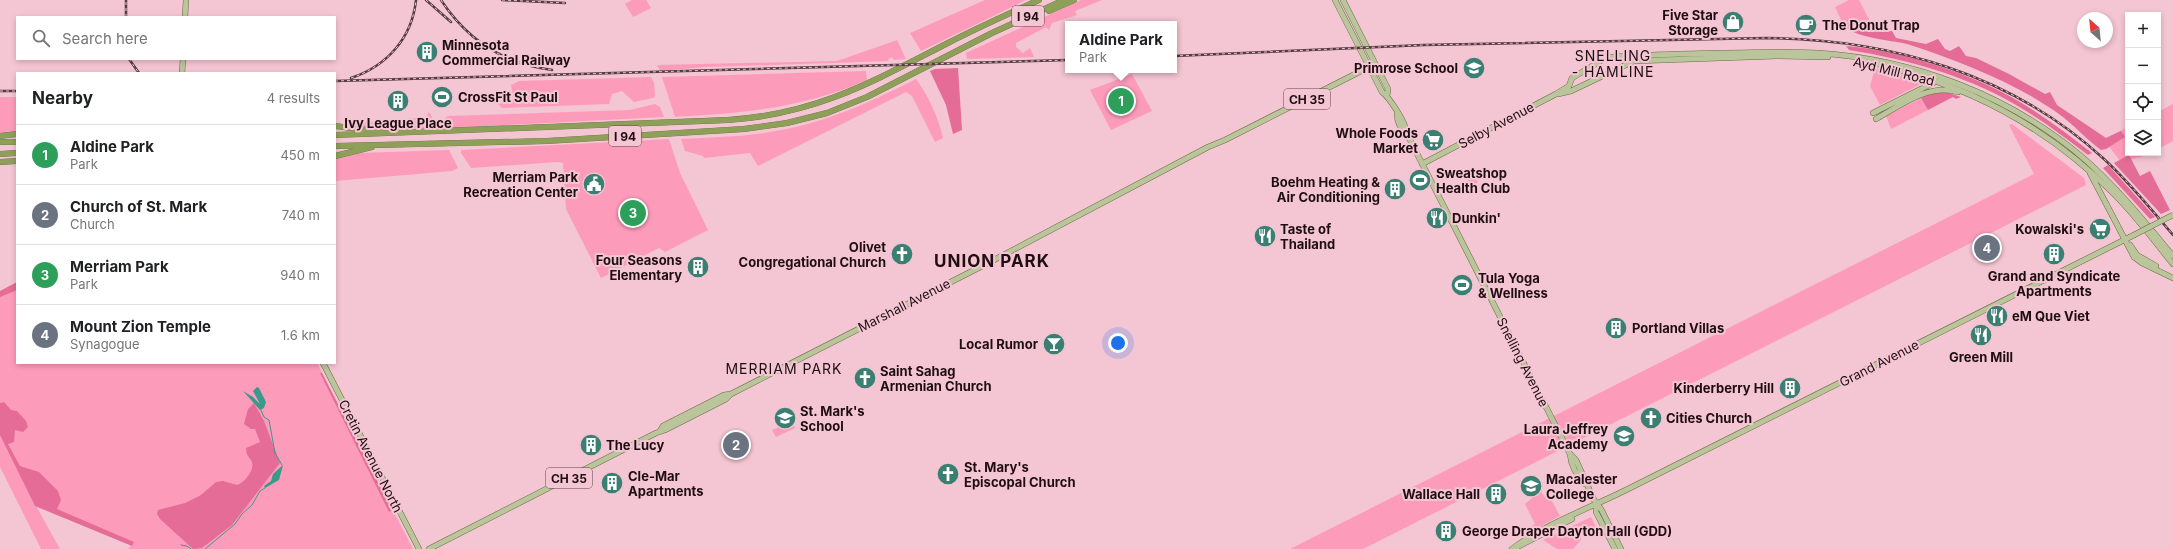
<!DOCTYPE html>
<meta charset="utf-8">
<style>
body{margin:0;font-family:Inter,sans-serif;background:#f2f2f2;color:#202124}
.controls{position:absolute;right:12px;top:12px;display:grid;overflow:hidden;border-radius:0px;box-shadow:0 2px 6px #0003}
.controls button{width:36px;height:36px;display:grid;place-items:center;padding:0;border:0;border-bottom:1px solid #e0e0e0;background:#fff;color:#202124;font:20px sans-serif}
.compass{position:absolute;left:2077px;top:12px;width:36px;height:36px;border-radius:50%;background:#fff;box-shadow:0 2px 6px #0003;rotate:333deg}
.you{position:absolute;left:1118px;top:343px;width:14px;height:14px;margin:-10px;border:3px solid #fff;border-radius:50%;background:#1a73e8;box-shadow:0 0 0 6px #1a73e833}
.badge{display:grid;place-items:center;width:26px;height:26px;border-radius:50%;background:#3b7f73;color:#fff;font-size:13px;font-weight:700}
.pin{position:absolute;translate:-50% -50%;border:2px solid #fff;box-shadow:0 1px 4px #0006}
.popup{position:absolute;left:1065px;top:21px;width:112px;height:52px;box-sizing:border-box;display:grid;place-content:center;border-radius:0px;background:#fff;filter:drop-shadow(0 1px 3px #0005);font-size:13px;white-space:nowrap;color:#757577}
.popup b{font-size:15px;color:#202124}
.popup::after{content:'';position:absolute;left:50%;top:100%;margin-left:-8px;border:8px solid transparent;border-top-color:#fff}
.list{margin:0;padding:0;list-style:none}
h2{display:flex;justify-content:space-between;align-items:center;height:52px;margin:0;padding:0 16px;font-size:17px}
h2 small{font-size:13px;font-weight:400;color:#757577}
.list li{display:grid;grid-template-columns:26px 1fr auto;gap:12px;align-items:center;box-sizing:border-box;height:60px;padding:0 16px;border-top:1px solid #e0e0e0}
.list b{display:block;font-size:15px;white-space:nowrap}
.list p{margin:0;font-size:13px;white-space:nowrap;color:#757577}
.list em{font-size:13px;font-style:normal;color:#757577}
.icon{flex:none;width:22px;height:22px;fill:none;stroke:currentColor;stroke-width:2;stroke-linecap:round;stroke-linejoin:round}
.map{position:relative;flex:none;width:2173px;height:549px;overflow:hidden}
.search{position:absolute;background:#fff;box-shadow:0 2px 6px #0003;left:16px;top:16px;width:320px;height:44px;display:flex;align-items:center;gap:10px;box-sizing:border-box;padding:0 14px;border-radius:0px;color:#757577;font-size:15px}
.panel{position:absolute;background:#fff;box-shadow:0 2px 6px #0003;left:16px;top:72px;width:320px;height:292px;border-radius:0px}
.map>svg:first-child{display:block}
</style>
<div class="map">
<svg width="2173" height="549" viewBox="0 0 2173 549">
<rect width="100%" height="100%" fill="#f4c5d2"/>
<path fill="#fd9cba" d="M632 0H646L651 8 633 17 625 4Z
M985 0H1026L921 51 910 33Z
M1081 0H1102L1075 11 1077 15 1052 23 1049 30 1046 27 1016 43V47L1023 53 1030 48 1034 57 967 59 966 53Z
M1849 0H1859L1873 27 1842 22 1835 7Z
M897 40 906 59 894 60 892 57 888 59 889 61 705 67 660 71 657 65 837 61Z
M1875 68 1923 80 1921 84 1880 105 1870 86Z
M866 71 867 80C804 108 744 113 675 117L662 77Z
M1132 74 1152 111 1111 130 1090 90Z
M651 77 654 83 655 96 653 98 634 102 622 91 612 94 609 104 502 108 498 104 514 100 511 85 519 81Z
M916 79C929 97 938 117 943 138L935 142 912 96 906 92 758 166 750 153 704 158 703 156 685 151 681 139C711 137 741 137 770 132 823 124 869 103 916 79Z
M0 97H17V133L0 135Z
M1921 98 1928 110 1891 129 1886 116Z
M655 104 660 107 664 117 449 128 444 119 448 116 630 110Z
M2173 104V141L2158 149V112Z
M429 112 438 128H374L351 126V122H373L426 117Z
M2012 124 2084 178 2086 185 1363 549H1290L2034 174 2009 125Z
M2128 127V153H2150L2141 157 2120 161 2108 145 2106 138Z
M669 139 680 173 708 230 665 252 659 248 601 278 566 209 563 163 558 162 471 168 461 153V150Z
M449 150 458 168 452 171 335 181V157L360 153Z
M1475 177 1478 183 1459 193 1456 187Z
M17 283V363H317L413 549H128L132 545 36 506 60 549H41L0 467V292Z
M792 421 795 428 776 437 772 430Z
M1539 478C1542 487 1539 498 1551 499L1560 516 1524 535 1522 531 1535 524 1525 504 1532 498 1526 486 1528 483Z
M1591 517 1598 531 1588 536 1585 533 1581 534V540L1573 549H1557L1543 540Z"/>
<path fill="#e56c96" d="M1842 22 1873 27 1880 32 1892 31 1896 38 1926 44 1938 39 1945 49 1950 51 1959 46 1966 56 1976 58 2009 74 2045 94 2050 92 2057 105 2106 138 2121 131 2125 137 2106 149 2101 150C2086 139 2074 125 2059 114 2016 83 1957 60 1907 44 1891 40 1849 38 1842 22Z
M1846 46C1901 50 1973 74 2020 102 2045 117 2069 135 2092 153L2088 155C2068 140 2048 124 2026 111 1972 77 1911 60 1849 50Z
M958 68 962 130 953 134 946 105 930 71 935 69Z
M1943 91 1961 97 1956 99 1953 97 1928 110 1921 98 1932 93Z
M2129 155 2140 176 2150 171 2170 210 2161 214 2114 163Z
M2108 165 2155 217 2150 219 2103 168Z
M17 282V290L0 297V291Z
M320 373H322L392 510 389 512Z
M4 402 11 410 17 411 26 421 28 427 23 432 15 430 14 442 8 444 20 466 39 472 58 491 61 500 57 509 134 542 132 546 35 506 0 435V403Z
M254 403 264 421 280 463 232 525 202 548 193 549 160 519 157 514 158 510 185 503 201 495 216 482 223 481 237 485C244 483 255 470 252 462 249 456 246 456 246 448L260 442 255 429H251L244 424 248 409Z"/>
<path fill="#3a9a8a" d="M257 387 259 388 266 402 264 408 260 410 243 391 253 397 260 404 253 391Z
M283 465 279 480 265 488 264 486 271 481 273 474Z"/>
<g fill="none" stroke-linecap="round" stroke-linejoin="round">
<path stroke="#3a9a8a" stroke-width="1" d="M260 408 264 417 269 420 275 453 282 465
M181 545 187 546 191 549
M205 549 235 524 242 514 252 505 260 491 265 488"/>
<g stroke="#676c41" stroke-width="6">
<path id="major" d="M1335 0 1382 92C1389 97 1407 124 1406 132
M1343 0 1388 89 1387 96
M185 17 186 0
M1868 62C1881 64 1893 68 1906 72 1986 94 2056 136 2114 194 2136 216 2154 241 2173 264
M182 73 183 59
M1558 94 1571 91 1634 61 1777 56 1828 57
M1397 113C1397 121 1399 128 1406 132L1570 454 1576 460 1594 500 1601 509 1621 549
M1873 113 1939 80
M1876 119C1901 105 1929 83 1958 92
M1422 164 1556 94 1569 86 1572 78 1604 59 1613 57C1649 54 1685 54 1720 53 1753 53 1786 51 1818 53 1913 59 2008 95 2081 156 2116 186 2144 221 2173 256
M2090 173 2134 257 2142 263 2173 278
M2130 245 2137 255 2156 266
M323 363 419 549
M660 431 663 426 724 395 731 394 992 261 1208 147 1225 140 1375 64
M1570 454C1571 466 1577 476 1585 484
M1596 505V512L1615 549
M1517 547 1572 519
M429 549 656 433 665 430 726 399 730 395
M1512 549C1541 526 1592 507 1626 490L2134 235"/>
</g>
<g stroke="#676c41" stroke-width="6">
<path id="highway" d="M1049 11 1074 0
M335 126 384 132
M335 135 728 120C816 114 870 83 946 44 977 28 1008 14 1039 0
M0 136 17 134
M0 142H17
M335 146 547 141 744 129 787 123 827 113 867 97 992 33 1064 0
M0 154 17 153
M335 156 372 147
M0 162 17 161"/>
</g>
<use href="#major" stroke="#bbc59c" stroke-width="5"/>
<use href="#highway" stroke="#8e9f5a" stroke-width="5.5"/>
<g stroke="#533b42" stroke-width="2.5">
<path id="rail" d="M426 0 451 22
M441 0C468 41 504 64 552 70
M502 0 565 3
M126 17V0
M1174 56 1424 45 1767 38C1890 39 2012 74 2104 159 2129 182 2151 209 2173 235
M129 59 139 73
M351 78C387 66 412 38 416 0
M335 81 1068 60
M0 91H17"/>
</g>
<use href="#rail" stroke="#f4c5d2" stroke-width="1" stroke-dasharray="3" stroke-linecap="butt"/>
<g stroke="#676c41" stroke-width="6" stroke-linecap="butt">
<path id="major-bridge" d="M2134 235 2173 215"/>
</g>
<use href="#major-bridge" stroke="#bbc59c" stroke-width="5"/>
</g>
<defs>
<g id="shop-disc" transform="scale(1.15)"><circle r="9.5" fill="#3b7f73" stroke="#f4c5d2"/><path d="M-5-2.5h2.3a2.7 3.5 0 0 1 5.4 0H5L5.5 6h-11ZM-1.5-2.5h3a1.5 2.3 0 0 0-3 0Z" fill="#fff"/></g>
<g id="cafe-disc" transform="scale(1.15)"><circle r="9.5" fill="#3b7f73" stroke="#f4c5d2"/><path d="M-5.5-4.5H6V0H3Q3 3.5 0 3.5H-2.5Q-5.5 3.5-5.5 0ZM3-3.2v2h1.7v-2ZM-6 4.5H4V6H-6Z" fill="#fff"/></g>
<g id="building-disc" transform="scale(1.15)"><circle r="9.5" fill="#3b7f73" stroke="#f4c5d2"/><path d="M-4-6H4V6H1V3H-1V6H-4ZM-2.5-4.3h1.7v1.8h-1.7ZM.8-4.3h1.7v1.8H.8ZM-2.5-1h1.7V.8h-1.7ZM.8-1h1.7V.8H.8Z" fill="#fff"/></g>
<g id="school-disc" transform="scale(1.15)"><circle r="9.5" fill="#3b7f73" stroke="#f4c5d2"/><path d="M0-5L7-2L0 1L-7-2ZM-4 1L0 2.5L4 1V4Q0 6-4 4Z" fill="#fff"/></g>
<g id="stadium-disc" transform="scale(1.15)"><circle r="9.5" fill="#3b7f73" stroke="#f4c5d2"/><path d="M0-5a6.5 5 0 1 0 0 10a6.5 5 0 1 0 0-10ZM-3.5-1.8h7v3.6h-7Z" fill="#fff"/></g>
<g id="supermarket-disc" transform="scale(1.15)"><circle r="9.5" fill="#3b7f73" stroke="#f4c5d2"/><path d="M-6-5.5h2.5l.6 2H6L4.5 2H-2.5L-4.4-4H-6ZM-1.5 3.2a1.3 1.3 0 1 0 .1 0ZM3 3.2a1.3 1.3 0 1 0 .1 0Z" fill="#fff"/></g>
<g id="civic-disc" transform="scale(1.15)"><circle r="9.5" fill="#3b7f73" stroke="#f4c5d2"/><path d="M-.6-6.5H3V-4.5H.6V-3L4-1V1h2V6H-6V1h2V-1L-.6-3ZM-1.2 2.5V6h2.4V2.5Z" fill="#fff"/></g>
<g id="restaurant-disc" transform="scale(1.15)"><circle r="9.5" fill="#3b7f73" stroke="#f4c5d2"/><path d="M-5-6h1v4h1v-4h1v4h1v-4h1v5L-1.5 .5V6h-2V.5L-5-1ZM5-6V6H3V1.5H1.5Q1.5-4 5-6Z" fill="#fff"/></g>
<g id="church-disc" transform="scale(1.15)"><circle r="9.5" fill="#3b7f73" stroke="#f4c5d2"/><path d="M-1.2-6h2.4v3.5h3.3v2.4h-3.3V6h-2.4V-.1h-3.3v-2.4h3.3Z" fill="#fff"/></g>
<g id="bar-disc" transform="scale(1.15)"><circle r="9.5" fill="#3b7f73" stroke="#f4c5d2"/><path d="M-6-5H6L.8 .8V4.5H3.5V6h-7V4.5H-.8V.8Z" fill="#fff"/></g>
<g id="university-disc" transform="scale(1.15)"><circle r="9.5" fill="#3b7f73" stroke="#f4c5d2"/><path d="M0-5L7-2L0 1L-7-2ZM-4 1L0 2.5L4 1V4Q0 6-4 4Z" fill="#fff"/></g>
</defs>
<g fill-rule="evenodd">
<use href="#shop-disc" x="1733" y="22"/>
<use href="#cafe-disc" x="1806" y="25"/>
<use href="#building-disc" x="427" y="52"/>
<use href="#school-disc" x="1474" y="68"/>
<use href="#stadium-disc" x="442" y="97"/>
<use href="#building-disc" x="398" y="101"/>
<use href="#supermarket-disc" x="1433" y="140"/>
<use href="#stadium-disc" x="1420" y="180"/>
<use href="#civic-disc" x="594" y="184"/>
<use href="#building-disc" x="1395" y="189"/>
<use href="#restaurant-disc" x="1437" y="218"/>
<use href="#supermarket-disc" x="2100" y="229"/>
<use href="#restaurant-disc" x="1265" y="236"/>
<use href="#church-disc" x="902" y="254"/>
<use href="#building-disc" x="2054" y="254"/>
<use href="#building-disc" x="698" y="267"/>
<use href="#stadium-disc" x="1462" y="285"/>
<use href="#restaurant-disc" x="1997" y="316"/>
<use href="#building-disc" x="1616" y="328"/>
<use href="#restaurant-disc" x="1981" y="335"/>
<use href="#bar-disc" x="1054" y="344"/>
<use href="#church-disc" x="865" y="378"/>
<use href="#building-disc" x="1790" y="388"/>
<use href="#school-disc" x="785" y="418"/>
<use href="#church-disc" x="1651" y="418"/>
<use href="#school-disc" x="1624" y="436"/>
<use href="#building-disc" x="591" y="445"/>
<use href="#church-disc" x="948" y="474"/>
<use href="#building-disc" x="612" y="483"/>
<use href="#university-disc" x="1531" y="486"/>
<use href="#building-disc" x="1496" y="494"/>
<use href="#building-disc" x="1446" y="531"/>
</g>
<g text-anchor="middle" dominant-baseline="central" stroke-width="4" stroke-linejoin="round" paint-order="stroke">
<g fill="#f4c5d2" stroke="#5e454c" stroke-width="1">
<rect x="1012" y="6" width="32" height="20" rx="3"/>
<rect x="1284" y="89" width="46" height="20" rx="3"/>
<rect x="609" y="126" width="32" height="20" rx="3"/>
<rect x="546" y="468" width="46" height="20" rx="3"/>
</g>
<g font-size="12" font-weight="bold" fill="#1e0e13">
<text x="1028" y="16">I 94</text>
<text x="1307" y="99">CH 35</text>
<text x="625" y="136">I 94</text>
<text x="569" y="478">CH 35</text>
</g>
<g font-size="13" font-weight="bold" fill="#1e0e13" stroke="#f4c5d2" text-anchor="start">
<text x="1718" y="15" text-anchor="end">Five Star<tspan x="1718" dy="15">Storage</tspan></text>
<text x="1822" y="25">The Donut Trap</text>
<text x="442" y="45">Minnesota<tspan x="442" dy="15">Commercial Railway</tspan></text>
<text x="1458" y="68" text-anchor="end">Primrose School</text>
<text x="458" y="97">CrossFit St Paul</text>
<text x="398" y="123" text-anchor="middle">Ivy League Place</text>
<text x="1418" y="133" text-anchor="end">Whole Foods<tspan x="1418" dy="15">Market</tspan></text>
<text x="1436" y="173">Sweatshop<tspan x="1436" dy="15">Health Club</tspan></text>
<text x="578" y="177" text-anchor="end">Merriam Park<tspan x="578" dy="15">Recreation Center</tspan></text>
<text x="1380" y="182" text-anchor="end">Boehm Heating &amp;<tspan x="1380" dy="15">Air Conditioning</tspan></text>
<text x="1452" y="218">Dunkin'</text>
<text x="1280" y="229">Taste of<tspan x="1280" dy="15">Thailand</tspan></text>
<text x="2084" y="229" text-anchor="end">Kowalski's</text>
<text x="886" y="247" text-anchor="end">Olivet<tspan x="886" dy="15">Congregational Church</tspan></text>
<text x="682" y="260" text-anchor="end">Four Seasons<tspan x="682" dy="15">Elementary</tspan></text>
<text x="2054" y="276" text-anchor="middle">Grand and Syndicate<tspan x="2054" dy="15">Apartments</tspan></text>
<text x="1478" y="278">Tula Yoga<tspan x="1478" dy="15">&amp; Wellness</tspan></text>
<text x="2012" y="316">eM Que Viet</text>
<text x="1632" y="328">Portland Villas</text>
<text x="1038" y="344" text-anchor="end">Local Rumor</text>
<text x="1981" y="357" text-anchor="middle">Green Mill</text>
<text x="880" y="371">Saint Sahag<tspan x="880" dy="15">Armenian Church</tspan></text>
<text x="1774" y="388" text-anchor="end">Kinderberry Hill</text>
<text x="800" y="411">St. Mark's<tspan x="800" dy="15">School</tspan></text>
<text x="1666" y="418">Cities Church</text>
<text x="1608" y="429" text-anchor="end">Laura Jeffrey<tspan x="1608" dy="15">Academy</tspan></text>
<text x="606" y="445">The Lucy</text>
<text x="964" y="467">St. Mary's<tspan x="964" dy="15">Episcopal Church</tspan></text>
<text x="628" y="476">Cle-Mar<tspan x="628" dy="15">Apartments</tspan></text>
<text x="1546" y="479">Macalester<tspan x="1546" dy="15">College</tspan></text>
<text x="1480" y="494" text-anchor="end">Wallace Hall</text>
<text x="1462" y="531">George Draper Dayton Hall (GDD)</text>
</g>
<g font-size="13" fill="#1e0e13" stroke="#f4c5d2">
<text transform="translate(1894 71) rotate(14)">Ayd Mill Road</text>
<text transform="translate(1496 125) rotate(-28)">Selby Avenue</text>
<text transform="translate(904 305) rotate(-27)">Marshall Avenue</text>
<text transform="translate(1523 362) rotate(63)">Snelling Avenue</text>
<text transform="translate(1879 363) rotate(-27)">Grand Avenue</text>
<text transform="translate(371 456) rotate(63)">Cretin Avenue North</text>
</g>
<g font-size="14" letter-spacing="1" fill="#1e0e13" stroke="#f4c5d2">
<text x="1613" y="55">SNELLING<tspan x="1613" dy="16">- HAMLINE</tspan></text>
<text x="784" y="368">MERRIAM PARK</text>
</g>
<g font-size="17" font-weight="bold" letter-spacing="1" fill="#1e0e13" stroke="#f4c5d2">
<text x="992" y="261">UNION PARK</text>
</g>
</g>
</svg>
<div class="controls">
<button>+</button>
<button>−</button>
<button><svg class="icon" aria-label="locate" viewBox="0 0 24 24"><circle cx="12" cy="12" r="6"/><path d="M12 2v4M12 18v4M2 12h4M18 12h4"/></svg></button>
<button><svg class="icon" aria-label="layers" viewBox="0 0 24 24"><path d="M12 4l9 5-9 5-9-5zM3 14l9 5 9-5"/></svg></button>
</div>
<svg class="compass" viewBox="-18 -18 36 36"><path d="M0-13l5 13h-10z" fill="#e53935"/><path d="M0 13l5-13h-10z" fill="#757577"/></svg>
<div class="you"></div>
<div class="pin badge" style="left:1121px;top:101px;background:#2e9e5b">1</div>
<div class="popup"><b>Aldine Park</b>Park</div>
<div class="pin badge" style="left:736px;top:445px;background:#6b7280">2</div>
<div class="pin badge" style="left:633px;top:213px;background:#2e9e5b">3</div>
<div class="pin badge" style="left:1987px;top:248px;background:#6b7280">4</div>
<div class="search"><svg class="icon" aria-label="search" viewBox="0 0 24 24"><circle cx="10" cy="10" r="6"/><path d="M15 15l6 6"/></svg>Search here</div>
<section class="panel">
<h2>Nearby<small>4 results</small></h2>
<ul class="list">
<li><span class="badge" style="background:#2e9e5b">1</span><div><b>Aldine Park</b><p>Park</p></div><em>450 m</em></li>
<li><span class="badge" style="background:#6b7280">2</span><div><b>Church of St. Mark</b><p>Church</p></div><em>740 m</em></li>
<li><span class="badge" style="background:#2e9e5b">3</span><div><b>Merriam Park</b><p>Park</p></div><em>940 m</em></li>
<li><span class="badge" style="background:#6b7280">4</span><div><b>Mount Zion Temple</b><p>Synagogue</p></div><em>1.6 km</em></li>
</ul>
</section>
</div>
